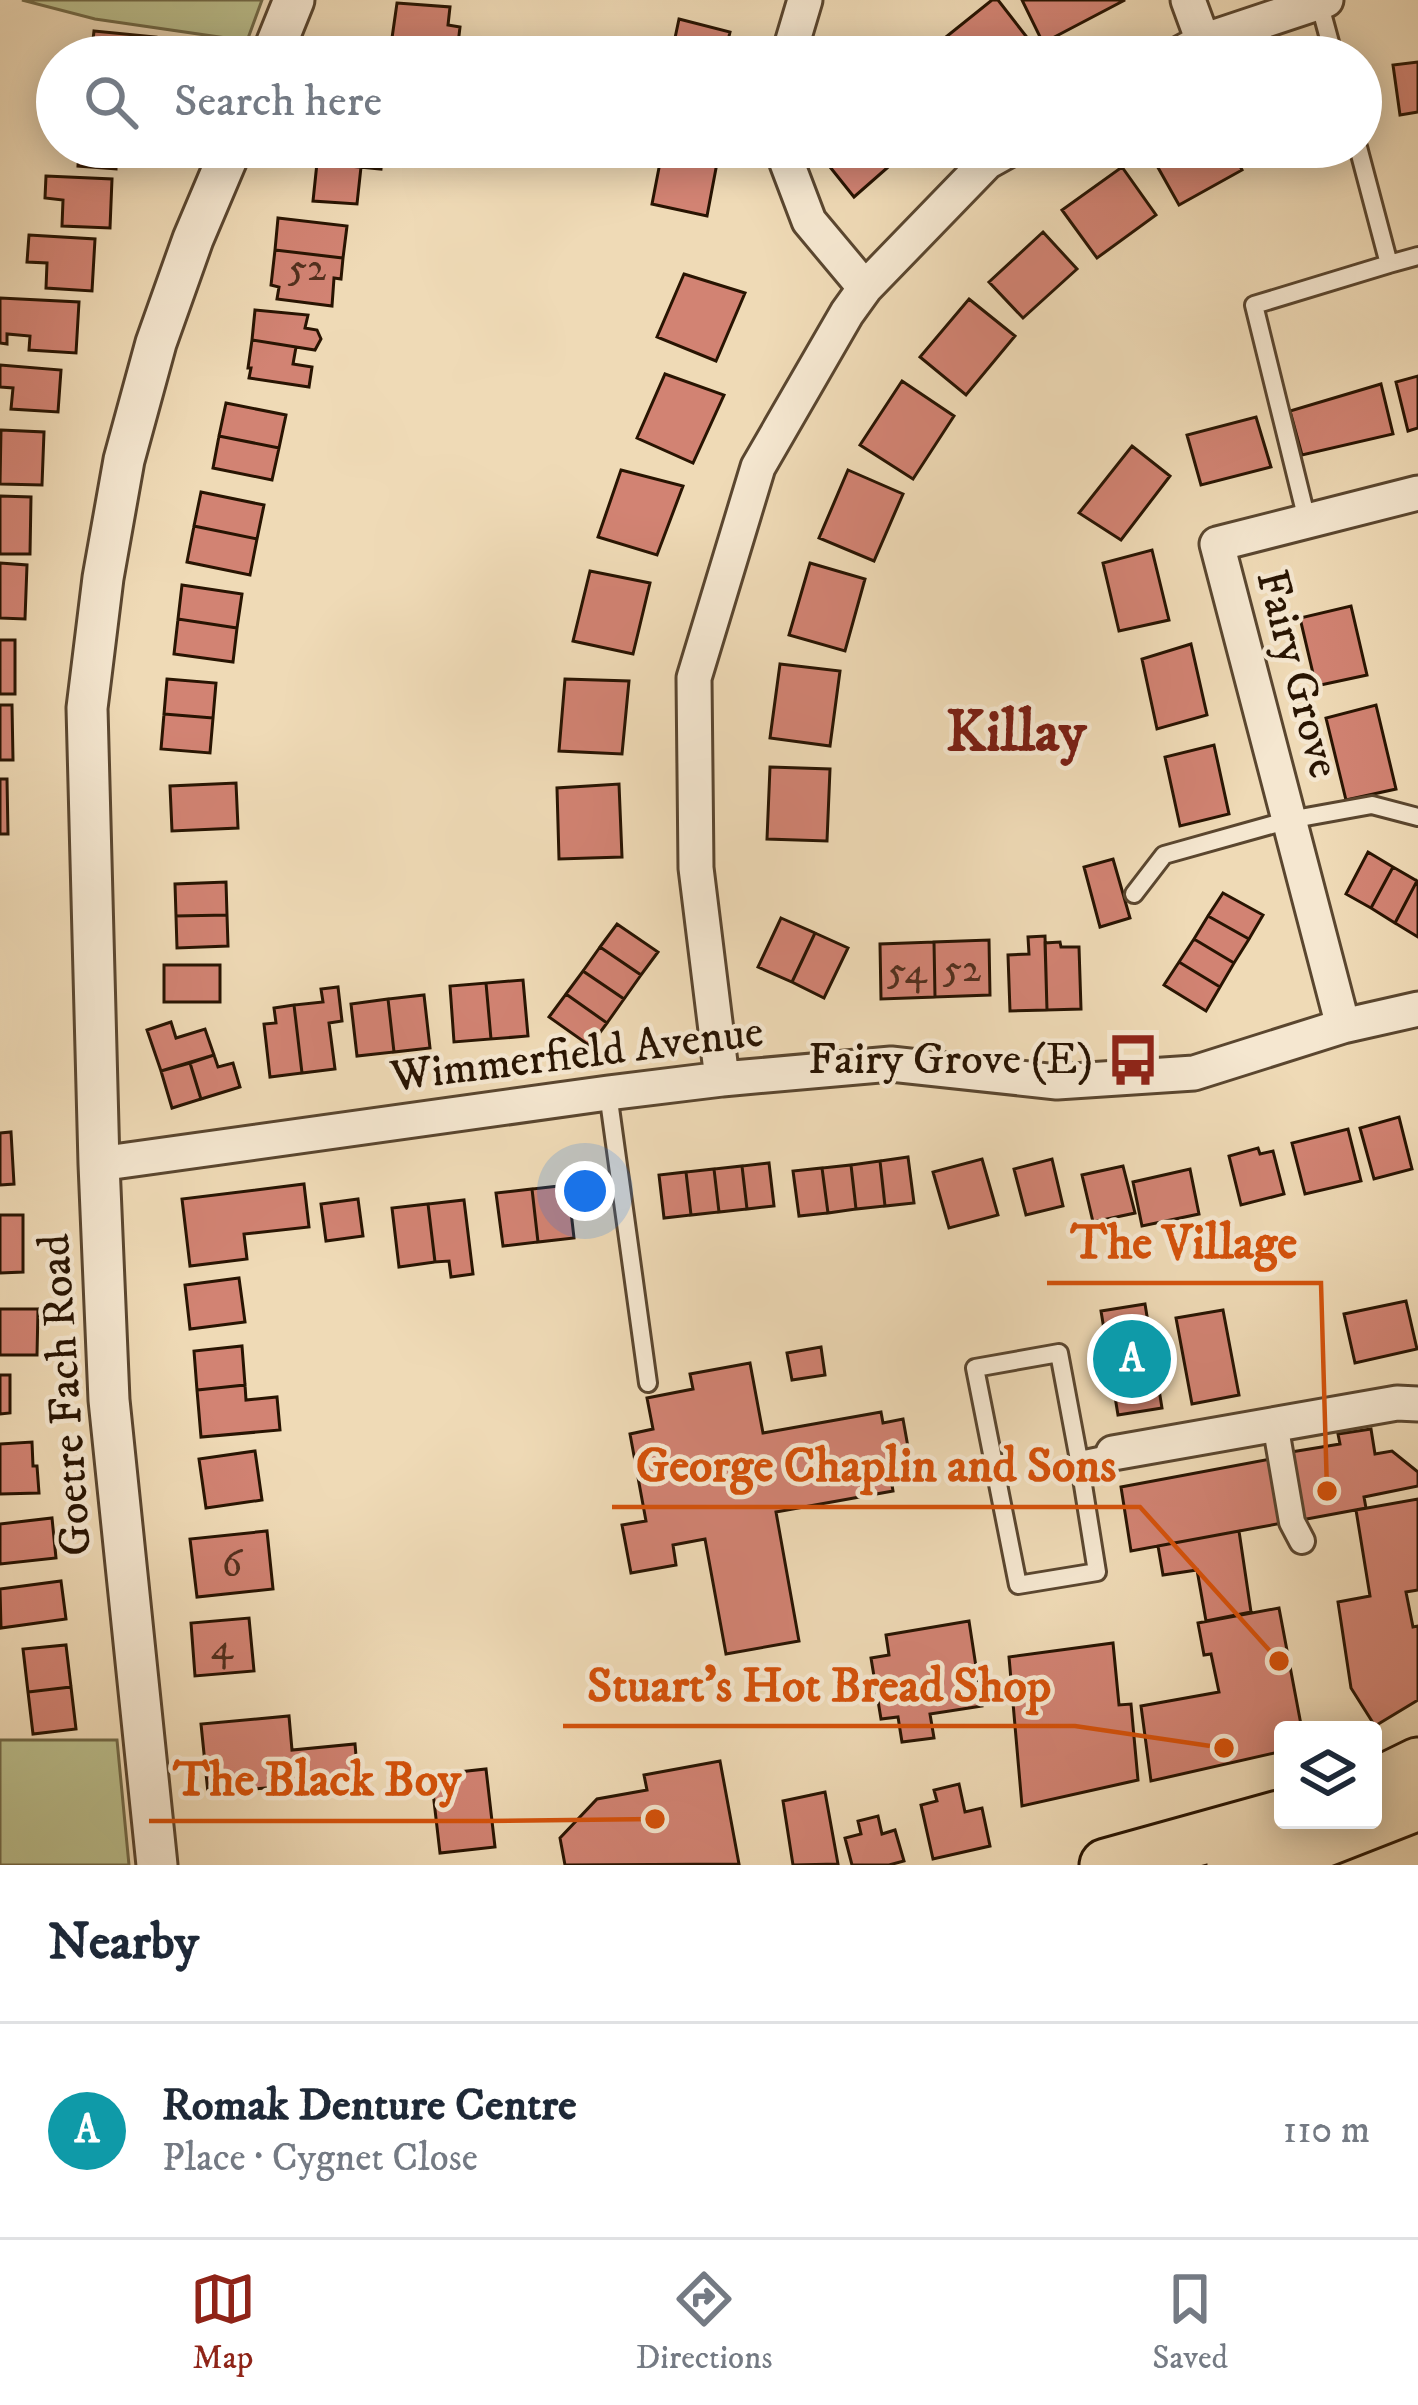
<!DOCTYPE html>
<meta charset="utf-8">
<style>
body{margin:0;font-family:"IM FELL DW Pica",serif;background:#f6f6f7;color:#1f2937}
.controls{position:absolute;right:36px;bottom:36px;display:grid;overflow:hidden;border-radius:12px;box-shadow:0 6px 30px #0003}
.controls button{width:108px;height:108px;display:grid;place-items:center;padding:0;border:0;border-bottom:3px solid #e0e1e3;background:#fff;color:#1f2937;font:60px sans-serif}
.you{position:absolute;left:585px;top:1191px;width:42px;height:42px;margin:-30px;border:9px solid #fff;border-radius:50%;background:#1a73e8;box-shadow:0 0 0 18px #1a73e833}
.badge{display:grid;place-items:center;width:78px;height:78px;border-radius:50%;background:#8f2418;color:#fff;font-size:39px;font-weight:700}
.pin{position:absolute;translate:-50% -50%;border:6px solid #fff;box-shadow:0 3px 12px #0006}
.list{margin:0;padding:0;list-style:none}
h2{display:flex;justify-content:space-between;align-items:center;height:156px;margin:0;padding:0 48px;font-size:51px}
h2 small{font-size:39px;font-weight:400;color:#747a83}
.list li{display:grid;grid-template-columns:78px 1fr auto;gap:36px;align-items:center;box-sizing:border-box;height:216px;padding:0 48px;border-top:3px solid #e0e1e3}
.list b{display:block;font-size:45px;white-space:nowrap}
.list p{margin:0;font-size:39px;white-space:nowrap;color:#747a83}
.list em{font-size:39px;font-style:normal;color:#747a83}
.icon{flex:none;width:66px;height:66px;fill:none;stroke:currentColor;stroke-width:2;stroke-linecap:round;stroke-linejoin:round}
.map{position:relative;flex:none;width:1418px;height:1865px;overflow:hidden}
.search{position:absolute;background:#fff;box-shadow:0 6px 30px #0003;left:36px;right:36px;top:36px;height:132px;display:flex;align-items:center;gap:30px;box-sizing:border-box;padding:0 42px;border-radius:66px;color:#747a83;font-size:45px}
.sheet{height:372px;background:#fff}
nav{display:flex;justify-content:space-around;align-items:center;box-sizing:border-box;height:168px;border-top:3px solid #e0e1e3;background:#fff;font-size:33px;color:#747a83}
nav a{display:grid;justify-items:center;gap:6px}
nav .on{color:#8f2418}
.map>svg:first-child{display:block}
</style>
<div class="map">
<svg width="1418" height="1865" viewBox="0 0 1418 1865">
<rect width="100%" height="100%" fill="#efdab6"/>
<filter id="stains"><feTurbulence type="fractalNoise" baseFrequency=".00167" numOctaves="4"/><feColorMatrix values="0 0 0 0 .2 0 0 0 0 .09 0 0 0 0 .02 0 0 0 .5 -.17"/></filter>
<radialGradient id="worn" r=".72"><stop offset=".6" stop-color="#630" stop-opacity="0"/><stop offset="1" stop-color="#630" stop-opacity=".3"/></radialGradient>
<path fill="#bbbf8d" stroke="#726a48" stroke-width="3" d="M22 0H262L247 41 95 19Z
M0 1740H117L129 1865H0Z"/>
<path fill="#d28373" stroke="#281402" stroke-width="3" d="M992 0H998L1036 49 1025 57H921Z
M1022 0H1125L1043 43Z
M397 3 450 7 448 25 460 27 458 44 392 38Z
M679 19 730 32 724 57H671Z
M94 31 156 37 154 57H91Z
M1418 62V112L1400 115 1393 65Z
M79 147H130L129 164 116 163V169L78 166Z
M318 147H383L381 169 317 163Z
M663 147H720L707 216 652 204Z
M814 147H911L854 197Z
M1166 147H1230L1242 170 1179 205 1151 155Z
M1260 147H1313L1266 164Z
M317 163 361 167 357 204 313 201Z
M1122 167 1156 215 1097 258 1062 210Z
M46 176 112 179 110 228 62 226 63 200 45 198Z
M278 218 347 226 343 258 275 250Z
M1043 232 1077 269 1023 318 989 282Z
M29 235 95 239 92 291 46 288 47 263 27 262Z
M275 250 343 258 341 279 334 278 332 306 277 299 279 287 271 285Z
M684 274 745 293 716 361 657 337Z
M0 298 79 302 76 353 29 350 30 336 7 334V344L0 343Z
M969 299 1015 336 966 395 920 357Z
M255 310 308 315 305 328 317 330 321 339 315 350 252 340Z
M252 340 296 347 293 364 312 367 309 387 249 378 251 368H248Z
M0 365 61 370 58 412 11 409 13 388 0 387Z
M665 374 724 395 693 463 637 438Z
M1418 376V428L1408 431 1396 382Z
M902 381 954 416 913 479 860 445Z
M1381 384 1393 434 1302 455 1290 411Z
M226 403 286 415 279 448 219 436Z
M1256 417 1271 467 1201 485 1187 435Z
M1 430 44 432 42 485 0 484Z
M219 436 279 448 272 480 213 468Z
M1132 446 1170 476 1121 540 1079 513Z
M621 470 683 486 657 555 598 537Z
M848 470 903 494 874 561 819 538Z
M201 492 264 505 257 539 194 526Z
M0 496 31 497 30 554H0Z
M194 526 257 539 250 575 187 562Z
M1152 550 1169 620 1119 631 1103 563Z
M0 563 27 565 25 619 0 618Z
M810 563 865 579 845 651 789 635Z
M590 571 650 583 633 654 573 641Z
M182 585 242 594 237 628 178 619Z
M1351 606 1367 675 1316 686 1300 618Z
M178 619 237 628 233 662 174 654Z
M0 640H15V694H0Z
M1191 644 1207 715 1157 729 1142 659Z
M780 664 840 671 830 746 770 738Z
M167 679 216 683 213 718 164 714Z
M565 679 629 681 622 754 559 751Z
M0 705H12L13 760H0Z
M1376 705 1396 789 1346 800 1326 718Z
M164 714 213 718 210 753 161 749Z
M1214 745 1229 814 1180 826 1165 757Z
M770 767 830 769 827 841 767 839Z
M0 779H7L8 834H0Z
M236 783 238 828 172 831 170 786Z
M619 784 622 857 559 859 557 788Z
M1368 852 1393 867 1371 908 1346 894Z
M1113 859 1130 918 1100 927 1084 867Z
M1393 867 1417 881 1395 923 1371 908Z
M1417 881 1418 882V937L1395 923Z
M226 882 227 915 176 916 175 884Z
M1223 893 1263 915 1249 939 1208 916Z
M227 915 228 946 177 948 176 916Z
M1208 916 1249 939 1234 963 1194 939Z
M781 918 815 933 792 982 758 967Z
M617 924 658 952 641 975 600 947Z
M815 933 848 948 824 998 792 982Z
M1045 936 1047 1010 1010 1011 1008 955 1029 954 1028 937Z
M1194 939 1234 963 1220 987 1179 962Z
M989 940 990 995 935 997 934 942Z
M934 942 935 997 881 999 880 944Z
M1060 942 1061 947H1079L1081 1009 1047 1010 1045 943Z
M600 947 641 975 624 999 583 971Z
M1179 962 1220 987 1206 1011 1164 985Z
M164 965H220V1002H164Z
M583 971 624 999 607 1023 566 994Z
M523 980 528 1036 491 1039 486 983Z
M486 983 491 1039 454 1042 450 986Z
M338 987 342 1021 329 1023 335 1069 302 1073 294 1005 323 1002 321 989Z
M566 994 607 1023 590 1046 549 1017Z
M424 995 430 1048 394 1052 388 999Z
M388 999 394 1052 357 1056 351 1004Z
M294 1005 302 1073 270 1077 264 1024 276 1023 274 1008Z
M171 1022 176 1038 205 1029 214 1055 161 1071 147 1030Z
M214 1055 218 1067 233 1063 240 1087 201 1099 190 1063Z
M190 1063 201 1099 172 1108 161 1071Z
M1399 1117 1412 1169 1374 1179 1360 1128Z
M1348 1129 1361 1181 1305 1194 1292 1143Z
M11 1132 14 1184 0 1185V1133Z
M1258 1148 1260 1154 1273 1151 1284 1194 1241 1205 1229 1156Z
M908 1157 914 1203 885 1206 880 1161Z
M982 1159 998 1215 949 1228 933 1172Z
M1052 1159 1063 1206 1026 1215 1014 1169Z
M880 1161 885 1206 856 1209 851 1165Z
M769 1163 774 1206 747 1209 742 1166Z
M851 1165 856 1209 828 1213 822 1168Z
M742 1166 747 1209 719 1212 714 1169Z
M1123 1166 1135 1213 1093 1222 1082 1175Z
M822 1168 828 1213 799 1216 793 1171Z
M714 1169 719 1212 691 1215 686 1172Z
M1190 1169 1199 1214 1142 1226 1133 1182Z
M686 1172 691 1215 664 1218 659 1175Z
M304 1184 309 1227 244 1234 247 1259 190 1266 182 1199Z
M568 1185 574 1238 538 1242 532 1189Z
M532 1189 538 1242 503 1246 496 1193Z
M358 1199 363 1236 326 1241 321 1204Z
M464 1200 473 1274 451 1277 449 1261 435 1262 428 1204Z
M428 1204 435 1262 399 1267 392 1208Z
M0 1215H23V1272L0 1273Z
M239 1278 245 1322 190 1329 185 1285Z
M1406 1301 1417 1349 1355 1363 1344 1314Z
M1145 1304 1162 1408 1118 1415 1101 1311Z
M0 1309H38L37 1355H0Z
M1223 1310 1239 1395 1192 1404 1176 1318Z
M242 1346 245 1385 197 1390 194 1351Z
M821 1347 825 1375 792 1380 787 1353Z
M750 1363 763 1433 881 1412 883 1423 903 1419 913 1475 891 1479 893 1491 776 1512 799 1641 726 1654 705 1539 673 1545 676 1565 631 1573 622 1525 646 1521 630 1434 653 1429 647 1398 693 1389 690 1374Z
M0 1375H10V1413L0 1414Z
M245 1385 246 1400 277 1397 280 1430 201 1437 197 1390Z
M1371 1429 1375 1454 1392 1451 1418 1472V1486L1364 1497 1366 1508 1296 1521 1285 1453 1340 1444 1338 1434Z
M32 1442 33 1466H37L39 1493 0 1494V1444Z
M255 1451 262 1500 206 1508 199 1459Z
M1276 1458 1288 1522 1131 1551 1121 1487Z
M1418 1499V1590L1406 1592 1413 1627 1418 1626V1700L1375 1726 1351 1688 1338 1602 1370 1596 1356 1510Z
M52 1518 56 1558 0 1564V1524Z
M267 1531 273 1589 197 1597 190 1539Z
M1239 1531 1251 1612 1206 1621 1197 1570 1163 1575 1158 1546Z
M61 1581 66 1619 1 1628 0 1589Z
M1279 1608 1302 1730H1283V1751L1151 1781 1141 1706 1219 1692 1211 1654 1204 1655 1198 1623Z
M249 1618 254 1671 195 1676 191 1623Z
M969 1621 982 1706 930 1714 934 1738 902 1742 898 1717 881 1719 871 1658 889 1655 886 1635Z
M1113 1643 1119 1705 1131 1704 1138 1780 1022 1806 1009 1657Z
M66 1645 71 1687 28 1692 23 1649Z
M71 1687 76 1729 33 1734 28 1692Z
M289 1716 292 1750 355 1744 358 1780 208 1793 201 1724Z
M720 1761 739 1864 565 1865 560 1838 597 1799 647 1790 644 1775Z
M486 1769 495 1847 440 1853 431 1775Z
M959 1784 965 1812 982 1808 990 1846 933 1859 921 1805 937 1801 934 1790Z
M825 1792 838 1864 793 1865 783 1801Z
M878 1816 882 1834 895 1830 904 1861 889 1865H852L845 1838 861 1834 858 1821Z"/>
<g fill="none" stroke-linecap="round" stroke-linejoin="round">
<g stroke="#5a462f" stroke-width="22">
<path id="service" d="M1319 2 1334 57
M1389 264 1418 256
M1307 520 1254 305 1389 264 1358 147
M1134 894 1164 855 1289 820 1372 805 1418 817
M608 1093 648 1383
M1079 1460 1097 1572 1018 1585 975 1368 1059 1353 1079 1460 1113 1453"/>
</g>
<g stroke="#5a462f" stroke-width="30">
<path id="pedestrian" d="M1275 1423 1292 1522 1302 1541"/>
</g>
<g stroke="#5a462f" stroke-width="39">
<path id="minor" d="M1188 0 1203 41
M788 57 805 0
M1174 57 1203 41 1326 0
M785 147 787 163 809 221 865 288
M1343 1026 1217 544 1418 493
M722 1079 696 868 694 678 758 467 847 313 865 288 987 162 1014 147
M99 1164 608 1093 722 1079 891 1064 1057 1082 1194 1073 1343 1026 1418 1009
M1113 1453 1397 1403 1418 1404"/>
</g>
<g stroke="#5a462f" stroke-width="45">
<path id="tertiary" d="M271 57 294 0
M157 1865 109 1400 99 1164 87 708 103 578 124 460 156 343 193 239 232 147"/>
</g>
<g stroke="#281402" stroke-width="57">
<path id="primary" d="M1373 1786 1418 1764
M1106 1865 1279 1817
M1233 1865 1318 1843 1418 1804"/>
</g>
<use href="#service" stroke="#f5e7d0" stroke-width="16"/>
<use href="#pedestrian" stroke="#f5e7d0" stroke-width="24"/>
<use href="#minor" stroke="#f5e7d0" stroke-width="33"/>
<use href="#tertiary" stroke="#f5e7d0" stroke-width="39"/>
<use href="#primary" stroke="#efdab6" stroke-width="51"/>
</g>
<defs>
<g id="bus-bare" transform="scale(4.14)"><path d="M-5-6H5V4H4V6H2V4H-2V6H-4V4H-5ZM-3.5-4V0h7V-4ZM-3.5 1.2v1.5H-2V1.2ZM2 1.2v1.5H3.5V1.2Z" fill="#8f2418" stroke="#f5e7d0" stroke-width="2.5" paint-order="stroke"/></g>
</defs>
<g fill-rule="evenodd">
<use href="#bus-bare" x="1133" y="1060"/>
</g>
<g text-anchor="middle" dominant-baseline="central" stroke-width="9" stroke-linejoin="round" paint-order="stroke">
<g font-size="39" fill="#52301e">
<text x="307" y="268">52</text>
<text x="962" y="969">52</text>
<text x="907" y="971">54</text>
<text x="232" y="1564">6</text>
<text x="222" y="1647">4</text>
</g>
<g font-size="45" fill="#281402" stroke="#f5e7d0">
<text transform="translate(1297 674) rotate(75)">Fairy Grove</text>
<text transform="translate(577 1055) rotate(-7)">Wimmerfield Avenue</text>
<text transform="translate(66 1395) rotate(-94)">Goetre Fach Road</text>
</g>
<g font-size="45" fill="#281402" stroke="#f5e7d0" text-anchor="end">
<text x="1093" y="1060">Fairy Grove (E)</text>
</g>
<g font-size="57" font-weight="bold" fill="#7a1f14" stroke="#f5e7d0">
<text x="1016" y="733">Killay</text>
</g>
</g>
<path fill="none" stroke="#d5520b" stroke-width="4.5" d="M1327 1491L1321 1283H1047M1279 1661L1140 1507H612M1224 1748L1075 1726H563M655 1819L485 1821H149"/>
<g fill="#d5520b" stroke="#f5e7d0" stroke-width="4.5">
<circle cx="1327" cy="1491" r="12"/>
<circle cx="1279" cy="1661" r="12"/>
<circle cx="1224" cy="1748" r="12"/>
<circle cx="655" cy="1819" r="12"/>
</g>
<g font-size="48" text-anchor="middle" font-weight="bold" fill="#d5520b" stroke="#f5e7d0" stroke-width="9" stroke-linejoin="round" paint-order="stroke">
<text x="1184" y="1258">The Village</text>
<text x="876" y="1481">George Chaplin and Sons</text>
<text x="819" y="1701">Stuart's Hot Bread Shop</text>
<text x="317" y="1795">The Black Boy</text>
</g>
<rect width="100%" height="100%" filter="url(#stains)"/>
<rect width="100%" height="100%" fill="url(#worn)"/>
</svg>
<div class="controls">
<button><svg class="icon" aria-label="layers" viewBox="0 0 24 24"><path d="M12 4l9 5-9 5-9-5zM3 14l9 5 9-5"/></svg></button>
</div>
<div class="you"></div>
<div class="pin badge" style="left:1132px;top:1359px;background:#0f9aa8">A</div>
<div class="search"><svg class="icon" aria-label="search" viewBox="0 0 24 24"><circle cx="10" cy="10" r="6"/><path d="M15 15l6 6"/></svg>Search here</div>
</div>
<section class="sheet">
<h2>Nearby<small></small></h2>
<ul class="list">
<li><span class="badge" style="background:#0f9aa8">A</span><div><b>Romak Denture Centre</b><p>Place · Cygnet Close</p></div><em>110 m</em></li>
</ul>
</section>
<nav>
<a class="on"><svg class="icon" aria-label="map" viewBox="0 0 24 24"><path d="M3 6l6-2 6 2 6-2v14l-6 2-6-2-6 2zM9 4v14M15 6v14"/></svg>Map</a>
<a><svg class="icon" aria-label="directions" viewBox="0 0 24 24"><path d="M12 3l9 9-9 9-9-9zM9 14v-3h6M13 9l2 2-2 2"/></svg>Directions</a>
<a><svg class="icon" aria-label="saved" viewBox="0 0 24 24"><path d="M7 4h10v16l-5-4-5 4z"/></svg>Saved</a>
</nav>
